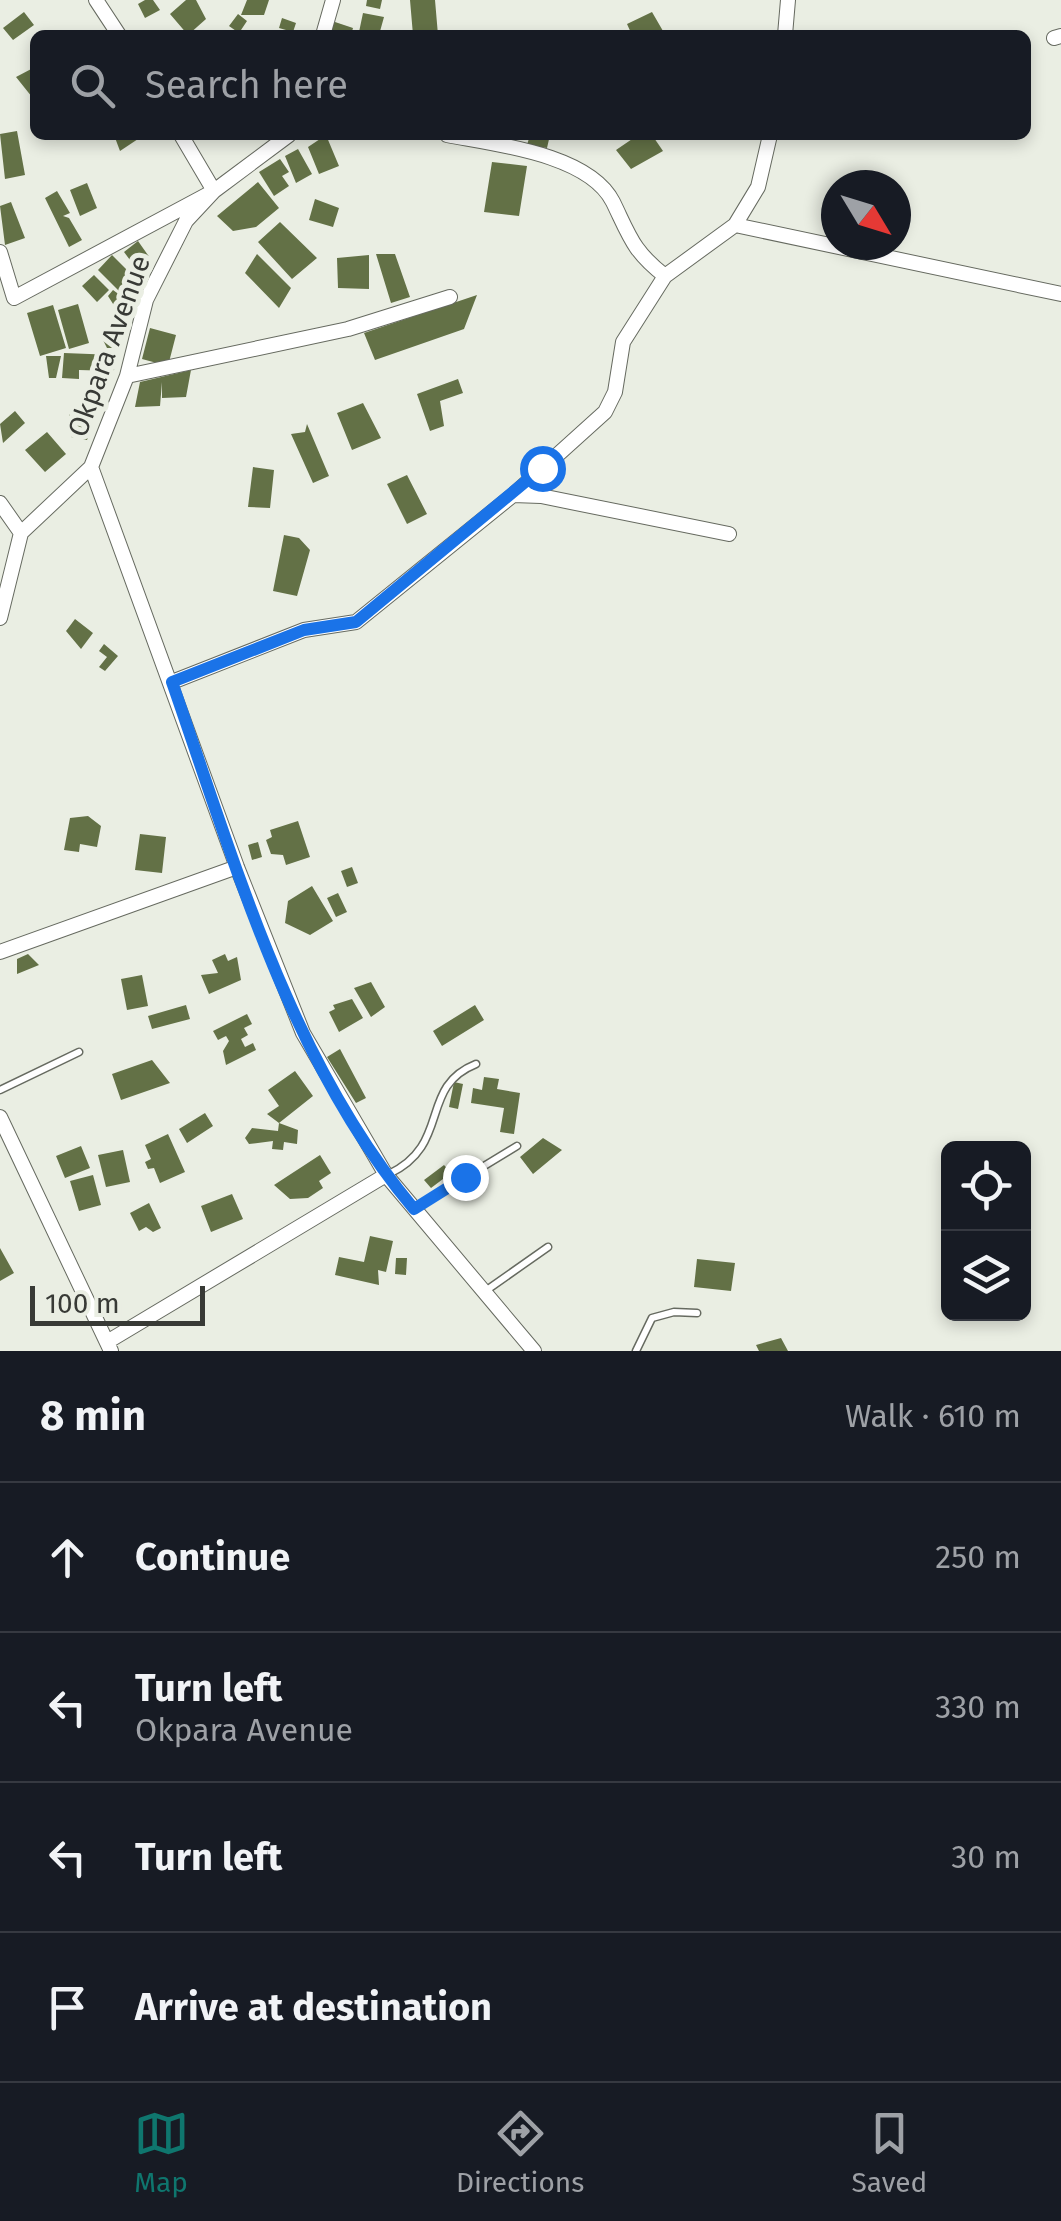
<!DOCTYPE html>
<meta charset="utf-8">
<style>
body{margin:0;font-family:"Fira Sans",sans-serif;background:#242831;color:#f1f3f6}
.controls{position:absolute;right:30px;bottom:30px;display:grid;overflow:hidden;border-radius:15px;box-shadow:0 5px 15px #0003}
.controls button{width:90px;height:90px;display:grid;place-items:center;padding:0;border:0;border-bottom:2px solid #363941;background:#171b24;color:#f1f3f6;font:50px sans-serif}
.compass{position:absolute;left:821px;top:170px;width:90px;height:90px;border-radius:50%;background:#171b24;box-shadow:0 5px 15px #0003;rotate:128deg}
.scale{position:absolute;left:30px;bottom:25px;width:175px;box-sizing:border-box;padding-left:10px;border:5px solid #383a36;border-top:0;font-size:28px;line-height:35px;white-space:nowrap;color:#383a36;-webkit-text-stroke:8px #eaeee3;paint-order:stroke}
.stop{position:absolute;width:30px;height:30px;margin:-22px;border:8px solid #1a73e8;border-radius:50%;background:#fff}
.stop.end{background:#1a73e8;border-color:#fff;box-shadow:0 2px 10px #0008}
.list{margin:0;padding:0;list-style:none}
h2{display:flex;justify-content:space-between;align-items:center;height:130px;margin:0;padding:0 40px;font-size:42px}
h2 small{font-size:32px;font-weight:400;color:#9ea1a6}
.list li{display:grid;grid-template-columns:65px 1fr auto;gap:30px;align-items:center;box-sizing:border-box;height:150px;padding:0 40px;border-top:2px solid #363941}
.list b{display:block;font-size:38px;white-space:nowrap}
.list p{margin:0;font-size:32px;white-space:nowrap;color:#9ea1a6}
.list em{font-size:32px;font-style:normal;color:#9ea1a6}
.icon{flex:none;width:55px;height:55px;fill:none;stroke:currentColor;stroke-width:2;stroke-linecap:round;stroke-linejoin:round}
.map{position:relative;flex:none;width:1061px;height:1351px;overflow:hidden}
.search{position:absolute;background:#171b24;box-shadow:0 5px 15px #0003;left:30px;right:30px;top:30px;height:110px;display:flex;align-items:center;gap:25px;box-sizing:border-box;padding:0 35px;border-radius:15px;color:#9ea1a6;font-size:38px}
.sheet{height:730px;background:#171b24}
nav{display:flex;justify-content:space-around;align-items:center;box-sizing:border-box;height:140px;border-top:2px solid #363941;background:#171b24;font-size:28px;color:#9ea1a6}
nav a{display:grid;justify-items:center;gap:5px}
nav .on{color:#0f766e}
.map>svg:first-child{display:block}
</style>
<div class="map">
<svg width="1061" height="1351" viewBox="0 0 1061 1351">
<rect width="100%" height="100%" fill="#eaeee3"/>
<path fill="#637146" d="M145 0H153L160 10 145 18 138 4Z
M186 0H196L206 19 188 35 170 14Z
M247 0H269L264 15H241Z
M367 0H382L380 9 366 6Z
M410 0H435L438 35H413Z
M24 12 34 25 13 40 3 28Z
M652 12 663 31 632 35 627 24Z
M363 13 384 17 379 35 359 32Z
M238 14 247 21 239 33 229 26Z
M282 18 296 23 293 32 279 28Z
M332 21 353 28 351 35H328Z
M35 67V95L32 97 16 77Z
M17 131 25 175 5 179 0 134Z
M114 135H144L120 151Z
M326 135 339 166 319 174 308 147Z
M530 135H550L547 148 527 145Z
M638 135H652L663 151 631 169 616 150Z
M298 149 312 174 296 183 285 156Z
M280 159 289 172 282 176 289 186 274 196 259 172Z
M492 162 527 166 519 216 484 212Z
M258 182 279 208 256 227 233 231 217 216Z
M87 183 97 208 80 216 70 190Z
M57 191 70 213 63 216 69 218 82 240 69 247 45 198Z
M315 199 339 208 333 227 309 220Z
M11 202 25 238 5 245 0 206Z
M280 222 317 258 292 279 258 242Z
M138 241 150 258 136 268 124 252Z
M257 254 291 288 279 308 245 273Z
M376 254H395L410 297 391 303Z
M112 255 138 281 124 296 98 270Z
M369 255V289L338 288 337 258Z
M94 275 109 290 97 302 82 286Z
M113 290 132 304 122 318 108 296Z
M477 295 464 329 375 360 364 333Z
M78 304 89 343 69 349 58 310Z
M53 305 66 348 40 356 27 313Z
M150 328 176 335 168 366 142 359Z
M107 331 122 337 119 348H107L103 340Z
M64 353 115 355 114 371 79 370V379L62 378Z
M46 356H61L56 378H49Z
M191 370 186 397 162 398V382L160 406 135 407 140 382Z
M458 379 463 393 440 401 444 426 430 431 417 394Z
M363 403 381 438 352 450 337 413Z
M72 405 97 411 87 440 71 437 75 423 68 421Z
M15 411 25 423 3 443 0 424Z
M307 424 329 476 313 483 291 434 305 432Z
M47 432 66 454 45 472 25 450Z
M253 467 274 470 270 508 248 507Z
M407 475 427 514 407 524 387 484Z
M284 535 299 538 310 550 297 596 273 591Z
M75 619 93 633 81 649 66 631Z
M104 644 118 656 105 671 99 667 107 657 99 651Z
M88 816 101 826 97 847 80 844 79 852 64 850 70 818Z
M298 821 310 857 286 865 283 855 271 854 266 840 272 837 270 830Z
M140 834 166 837 162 873 135 870Z
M258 842 262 857 252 860 248 845Z
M352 867 358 883 347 887 341 871Z
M312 886 333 921 310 935 285 923 288 901Z
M338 893 347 912 336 917 327 898Z
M28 954 39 965 17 974V959Z
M225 954 228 961 237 957 241 980 209 994 201 975 218 973 212 960Z
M142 975 148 1006 127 1010 121 979Z
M371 982 385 1007 371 1017 354 988Z
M352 999 363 1018 339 1032 329 1012 335 1009 333 1005Z
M186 1005 190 1019 152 1029 148 1016Z
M475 1005 484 1020 442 1046 433 1031Z
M247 1014 252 1024 244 1028 248 1035 241 1039 245 1047 253 1043 256 1050 226 1065 223 1051 229 1041 226 1036 218 1040 213 1031Z
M340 1049 366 1098 356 1103 327 1057Z
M152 1060 170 1083 121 1100 112 1074Z
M295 1071 313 1096 279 1123 298 1130 297 1144 284 1142 283 1150 272 1149 273 1141 249 1144 245 1138 252 1128 278 1131 279 1123 267 1114 279 1106 268 1090Z
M484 1077 499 1079 497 1089 520 1093 514 1134 500 1132 504 1108 471 1103 473 1088 482 1090Z
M454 1082 463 1084 458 1109 449 1107Z
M205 1113 213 1126 187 1143 179 1129Z
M168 1134 185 1172 160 1183 154 1168 148 1169 145 1162 151 1159 145 1145Z
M543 1138 562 1150 533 1174 520 1157Z
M81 1146 90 1168 65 1178 56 1156Z
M123 1150 130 1182 106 1187 98 1155Z
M320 1155 331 1173 319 1181 323 1188 308 1198 290 1199 274 1185Z
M444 1165 451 1173 431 1188 424 1180Z
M93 1175 101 1205 79 1211 70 1181Z
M232 1194 243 1219 211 1232 201 1206Z
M149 1203 161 1228 153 1232 146 1227 139 1231 130 1213Z
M370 1236 393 1241 386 1272 378 1270 379 1285 335 1275 339 1257 364 1262Z
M0 1248 14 1273 0 1281Z
M396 1258H407L406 1275 395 1274Z
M697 1259 735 1263 731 1291 694 1287Z
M781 1338 788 1351H759L756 1345Z"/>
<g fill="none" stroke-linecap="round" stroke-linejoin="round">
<g stroke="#666a60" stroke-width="9">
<path id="lane" d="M0 1090 79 1052
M389 1174C452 1144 418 1087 476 1064
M415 1208 517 1146
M484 1292 548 1247
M636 1351 652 1318 674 1312 697 1313"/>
</g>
<g stroke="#666a60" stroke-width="16">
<path id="street" d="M96 0 119 35
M323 35 333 0
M785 35 788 0
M1054 38 1061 36
M289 135 214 191 186 221 146 300 127 376 91 467 237 867 303 1033 386 1175 534 1351
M447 135C494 144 589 154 613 202 630 237 633 251 665 276
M735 225 758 187 770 135
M0 252 14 298 214 191 181 135
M127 376 348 329 450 297
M513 495 605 412 615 392 623 342 665 276 735 225 1061 294
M0 503 21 533
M0 618 21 533 91 467
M172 682 304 630 356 622 513 495 541 496 729 534
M0 952 237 867
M0 1117 111 1351
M107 1342 386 1175"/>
</g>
<use href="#lane" stroke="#fff" stroke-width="6"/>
<use href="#street" stroke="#fff" stroke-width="14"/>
</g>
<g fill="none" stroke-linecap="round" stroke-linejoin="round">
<path stroke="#1a73e8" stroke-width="12" d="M465 1177 414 1209C289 1060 235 862 172 682L304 630 356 622 542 468"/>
</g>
<g text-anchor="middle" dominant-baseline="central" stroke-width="10" stroke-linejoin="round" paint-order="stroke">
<g font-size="28" fill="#383a36" stroke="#eaeee3">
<text transform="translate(109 346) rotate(-70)">Okpara Avenue</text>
</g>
</g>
</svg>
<div class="controls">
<button><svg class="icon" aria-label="locate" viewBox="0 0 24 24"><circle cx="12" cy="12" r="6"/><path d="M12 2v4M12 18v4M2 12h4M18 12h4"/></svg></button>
<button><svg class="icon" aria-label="layers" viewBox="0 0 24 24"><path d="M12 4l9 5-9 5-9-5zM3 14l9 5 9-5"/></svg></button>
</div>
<svg class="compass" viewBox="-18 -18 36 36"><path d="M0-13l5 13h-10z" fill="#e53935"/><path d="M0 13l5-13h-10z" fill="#9ea1a6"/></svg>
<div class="scale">100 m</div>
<div class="stop" style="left:542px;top:468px"></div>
<div class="stop end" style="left:465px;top:1177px"></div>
<div class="search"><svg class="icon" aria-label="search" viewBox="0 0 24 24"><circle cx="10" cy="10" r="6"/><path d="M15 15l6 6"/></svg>Search here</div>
</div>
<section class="sheet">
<h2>8 min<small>Walk · 610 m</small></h2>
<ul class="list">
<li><svg class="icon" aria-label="ahead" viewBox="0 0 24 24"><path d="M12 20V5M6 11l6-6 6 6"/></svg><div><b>Continue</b></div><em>250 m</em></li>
<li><svg class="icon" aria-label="left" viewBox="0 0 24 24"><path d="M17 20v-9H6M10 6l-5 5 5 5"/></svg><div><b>Turn left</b><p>Okpara Avenue</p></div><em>330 m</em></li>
<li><svg class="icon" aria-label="left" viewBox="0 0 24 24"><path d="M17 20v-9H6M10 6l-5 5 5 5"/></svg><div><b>Turn left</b></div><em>30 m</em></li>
<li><svg class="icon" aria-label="arrive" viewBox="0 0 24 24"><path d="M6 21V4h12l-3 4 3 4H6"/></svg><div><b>Arrive at destination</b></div></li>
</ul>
</section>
<nav>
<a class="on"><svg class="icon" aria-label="map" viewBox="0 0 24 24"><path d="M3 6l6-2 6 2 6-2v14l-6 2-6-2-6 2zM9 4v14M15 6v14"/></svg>Map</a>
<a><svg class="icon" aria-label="directions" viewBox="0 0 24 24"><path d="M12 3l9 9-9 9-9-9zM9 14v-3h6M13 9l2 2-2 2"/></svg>Directions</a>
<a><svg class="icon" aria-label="saved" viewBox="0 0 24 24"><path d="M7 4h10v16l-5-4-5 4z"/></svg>Saved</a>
</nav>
